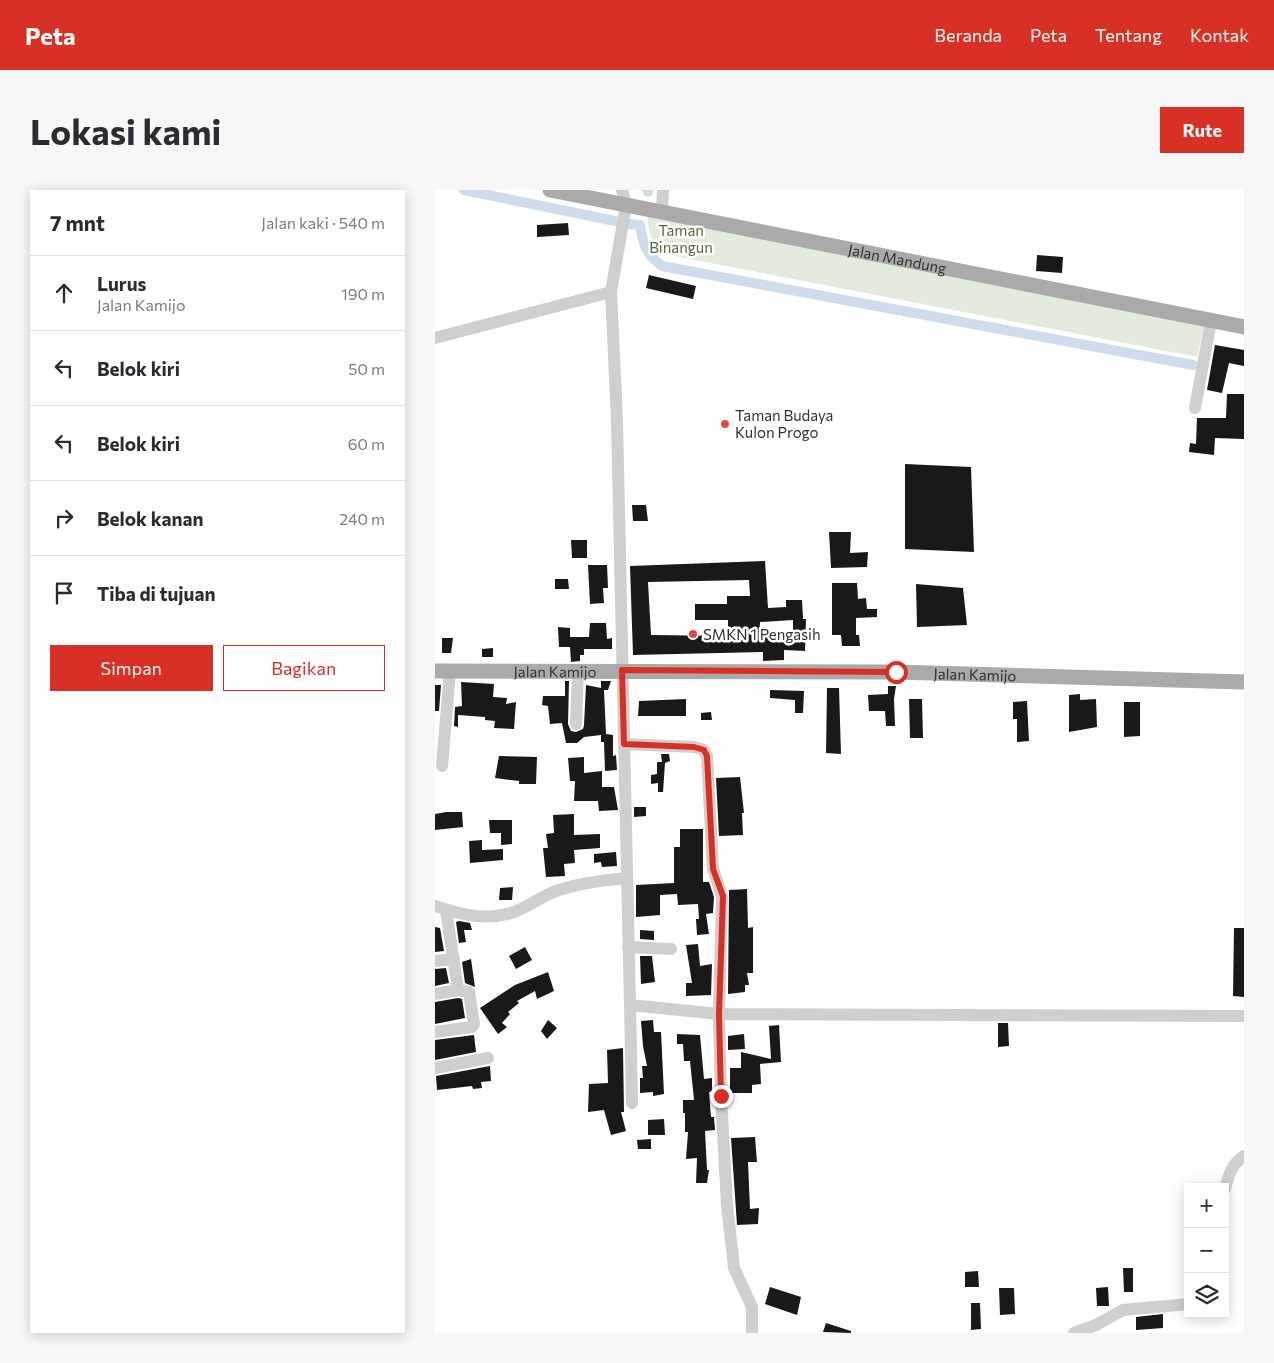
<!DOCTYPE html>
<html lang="id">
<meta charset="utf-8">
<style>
body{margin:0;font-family:Commissioner,sans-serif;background:#f7f7f7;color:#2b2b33}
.controls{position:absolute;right:15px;bottom:15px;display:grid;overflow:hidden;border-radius:0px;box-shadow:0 2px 12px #0003}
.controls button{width:45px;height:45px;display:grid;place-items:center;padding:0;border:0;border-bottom:1px solid #e1e1e2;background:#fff;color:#2b2b33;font:25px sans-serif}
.stop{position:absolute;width:15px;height:15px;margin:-11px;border:4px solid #d93025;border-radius:50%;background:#fff}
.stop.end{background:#d93025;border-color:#fff;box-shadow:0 1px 5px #0008}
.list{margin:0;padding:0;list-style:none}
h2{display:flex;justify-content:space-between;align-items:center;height:65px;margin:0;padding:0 20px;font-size:21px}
h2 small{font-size:16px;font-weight:400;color:#7c7c81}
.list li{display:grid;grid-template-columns:32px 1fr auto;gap:15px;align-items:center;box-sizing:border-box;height:75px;padding:0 20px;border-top:1px solid #e1e1e2}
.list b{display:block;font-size:19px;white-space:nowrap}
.list p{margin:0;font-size:16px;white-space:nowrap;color:#7c7c81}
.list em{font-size:16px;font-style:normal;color:#7c7c81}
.actions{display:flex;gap:10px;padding:15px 20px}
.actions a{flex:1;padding:11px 0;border:1px solid #d93025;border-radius:0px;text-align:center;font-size:18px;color:#d93025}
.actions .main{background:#d93025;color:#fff}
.icon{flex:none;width:28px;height:28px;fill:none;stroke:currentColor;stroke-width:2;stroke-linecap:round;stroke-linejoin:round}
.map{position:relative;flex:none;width:809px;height:1143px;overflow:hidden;border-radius:0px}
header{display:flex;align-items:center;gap:30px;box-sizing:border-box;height:70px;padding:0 25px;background:#d93025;color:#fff}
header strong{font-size:24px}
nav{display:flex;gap:28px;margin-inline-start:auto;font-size:18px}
.intro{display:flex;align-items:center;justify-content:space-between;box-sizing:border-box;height:120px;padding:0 30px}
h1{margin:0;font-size:35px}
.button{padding:12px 22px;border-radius:0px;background:#d93025;color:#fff;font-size:18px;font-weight:700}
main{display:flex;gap:30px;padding:0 30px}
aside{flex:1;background:#fff;border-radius:0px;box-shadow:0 2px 12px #0003}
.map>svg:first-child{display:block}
</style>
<header>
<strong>Peta</strong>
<nav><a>Beranda</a><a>Peta</a><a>Tentang</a><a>Kontak</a></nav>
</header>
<div class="intro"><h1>Lokasi kami</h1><a class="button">Rute</a></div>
<main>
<aside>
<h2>7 mnt<small>Jalan kaki · 540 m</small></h2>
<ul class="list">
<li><svg class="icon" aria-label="ahead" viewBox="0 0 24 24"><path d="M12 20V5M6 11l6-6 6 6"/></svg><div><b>Lurus</b><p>Jalan Kamijo</p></div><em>190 m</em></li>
<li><svg class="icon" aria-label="left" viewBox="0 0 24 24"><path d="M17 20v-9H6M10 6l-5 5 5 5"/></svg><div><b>Belok kiri</b></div><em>50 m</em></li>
<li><svg class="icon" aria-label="left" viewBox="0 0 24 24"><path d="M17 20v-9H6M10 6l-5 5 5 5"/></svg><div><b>Belok kiri</b></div><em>60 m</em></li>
<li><svg class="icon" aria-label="right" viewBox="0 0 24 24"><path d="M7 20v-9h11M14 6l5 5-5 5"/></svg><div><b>Belok kanan</b></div><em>240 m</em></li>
<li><svg class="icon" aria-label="arrive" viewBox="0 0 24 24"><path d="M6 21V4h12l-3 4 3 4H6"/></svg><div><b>Tiba di tujuan</b></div></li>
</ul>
<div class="actions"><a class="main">Simpan</a><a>Bagikan</a></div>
</aside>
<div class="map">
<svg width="809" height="1143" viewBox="0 0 809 1143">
<rect width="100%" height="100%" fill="#fff"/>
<path fill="#e3ebde" d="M212 23 769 135 762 167 229 64C216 52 213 41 212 23Z"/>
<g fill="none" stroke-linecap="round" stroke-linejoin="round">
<path stroke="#cedcec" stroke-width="10" d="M29 0 180 31
M212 0 213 2
M195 34 205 35C208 55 211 64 227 76L758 175"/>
</g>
<path fill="#191919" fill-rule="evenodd" d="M133 33 134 45 102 47V35Z
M602 65 628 67 627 83 601 81Z
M214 85 261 96 258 109 211 98Z
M780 155 809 160V176L794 173 787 203 772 200Z
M792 204H809V249L780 248 779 265 754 262 755 253 761 254 762 228H791Z
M470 274 536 277 539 362 470 359Z
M197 315H211L213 331H198Z
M394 342H416L415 363 433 362 432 377 396 378Z
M136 350H152V368H137Z
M330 371 333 418 351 417V410H367L368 429H371L370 461 349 460V470L328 471V462L198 465 195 376ZM314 390 315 406H292V414H260V430H293V446L216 445 213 392ZM358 430V445L324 448 325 432Z
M153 375H172L173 398H168L169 413 155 414Z
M120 389H133L134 399H120Z
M397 393H422L423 409 431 408 432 419H442V427L421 428V445H424L425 456H407L406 445H397Z
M481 394 528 398 532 435 482 437Z
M155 433H171L172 449 177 448V459H149V465H145V471L136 472 135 457H124L123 437 135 438V447H154Z
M7 448H18L16 463H7Z
M58 458V467H47V459Z
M130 491H134L133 534 136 541 141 542 148 539 149 535 151 495 166 498V491H176L173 500H169L171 544 178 545V566L181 565 182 580 170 581 169 552H166V545L149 547 142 553H131L127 533 115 534 113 516 107 515 108 506H130Z
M26 492 59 494 58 507 72 508 71 514 81 512 79 539 59 538 60 531 50 530V527L23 525V537L19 536 20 517 27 516Z
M0 495H6L4 521H0Z
M453 496H461L459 509 460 536H451L450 521H434L433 505 453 504Z
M392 498H404L406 564 391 563Z
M335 500 369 501 368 523H360V510L335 508Z
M645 504V510L661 509 662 537 634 542V505Z
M251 509V526H203L204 511Z
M474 509H487L488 548H475Z
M592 511 594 551 582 552V529H578V512Z
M689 512H705V546L689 547Z
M276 522 277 530H266V523Z
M226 564H234L235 571 230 573 228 602H223V593L216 594V585L222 584V572H227Z
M64 566 102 567 101 594H84V591L60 588Z
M149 567V583L167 581V597H179L183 620 164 621 163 611H139L140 591H135L133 568Z
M305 587 309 623H307L308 645 284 646 281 588Z
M199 617H211V626L199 627Z
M11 622H27L28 637 0 640V624Z
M139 624V645L165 644V658L139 660 140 673 129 674 130 686 111 687 108 658H113L111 644 119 643 118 625Z
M54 630H77V654L66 655V643H55Z
M245 639H268V692H274L279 707 278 723 271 724 274 744 262 745 261 729H264L263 714 243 715 242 704 225 705V725L201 727V695L239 693V657H245Z
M47 650V660L68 659V670L35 673 34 651Z
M181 662 182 676 167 677 166 672 159 673V664Z
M78 697 77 710H64L65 698Z
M312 699 313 738 318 737V783H312L314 795H310V802L293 804 294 700Z
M24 731 35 733 37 740H29L31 752 24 753 21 732Z
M0 737 5 738 9 761 0 762Z
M799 738H809V807L798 806Z
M205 740 219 741V750L205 749Z
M263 754 265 776 277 774 276 805 251 806V793H257L251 755Z
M90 757 97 770 81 779 74 766Z
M205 766H217L220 792 206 794Z
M36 769 40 797 30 793 27 772Z
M11 778 14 793 0 796V779Z
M113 782 119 801 102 809 100 801 82 811 84 813 73 822 75 824 67 833 72 837 63 844 45 818 80 795Z
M23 808 27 809 30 828 0 834V812Z
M113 830 122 838 112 849 106 841Z
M218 830 219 842H226L229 904 218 906V902L205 903V888H208L207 876H212L208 856 206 831Z
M563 833H573L574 856 563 857Z
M344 835 346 872 325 874 326 894 317 895V903H295V878H306V862L336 869 334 836Z
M242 844 265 845 269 889 277 888V901L274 902 276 927H279L280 940 270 941 272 980H274L272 993H261L262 968 251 969 253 942H250V923H248V910H259L255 871H249L248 854H242Z
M309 844 310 859 293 860V846Z
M39 845 41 862 0 870V850Z
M188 858 189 922H186L191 941 176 945 169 920 153 922 154 894 173 893 172 860Z
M55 876 56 891 46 892 47 898 38 899 37 896 2 900 1 886Z
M229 929 230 945H213V930Z
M320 947 322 972H313L315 1019 324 1018 323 1034 302 1035 296 948Z
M216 949V959H203L202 950Z
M688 1078H698V1102H689Z
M543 1081 544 1097H530V1082Z
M335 1097 366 1107 362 1125 330 1114Z
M673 1097 674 1116H662L661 1098Z
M564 1098H579L580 1124 565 1125Z
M536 1113H545L546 1139 536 1140Z
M728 1124V1138L701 1140V1127Z
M391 1133 416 1141V1143L388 1142Z"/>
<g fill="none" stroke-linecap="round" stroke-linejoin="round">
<path stroke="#cfcfcf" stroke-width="12" d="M187 0 191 15 176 102 182 230 195 815 284 824 286 907 292 1015 299 1078 317 1117V1143
M227 21 228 0
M0 148 176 102
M760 218 776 131
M141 534 143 480
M189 554 259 557 269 560 272 566 278 679 287 706 284 824 809 826
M7 576 15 481
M0 716C26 725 52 731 79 722 95 716 108 705 124 700 146 693 169 690 192 688
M11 720 23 800
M193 757 236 759
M0 771 19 769
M0 804 23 800 34 802 39 834 37 837 0 842
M195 815 197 913
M0 878 53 868
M790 999C794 985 796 975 809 966
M639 1143 661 1135 688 1120 753 1114"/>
<g stroke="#aaa" stroke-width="15">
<path id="s1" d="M115 0 809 137"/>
<path id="s2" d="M0 481 461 482 809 492"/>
</g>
</g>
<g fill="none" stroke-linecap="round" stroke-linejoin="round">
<path stroke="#d93025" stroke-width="6" d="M286 906 284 824 288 706 278 679 272 566 269 560 259 557 189 554 187 480 461 482"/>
</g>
<g fill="#e0493c" stroke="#fff" stroke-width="2">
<circle cx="290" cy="234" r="5"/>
<circle cx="258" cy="444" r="5"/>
</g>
<g text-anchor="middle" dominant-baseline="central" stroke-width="5" stroke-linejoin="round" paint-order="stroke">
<g font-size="15" fill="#4e6d40" stroke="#fff">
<text x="246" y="40">Taman<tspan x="246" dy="17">Binangun</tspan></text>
</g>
<g font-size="15" fill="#323232" stroke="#fff">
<text stroke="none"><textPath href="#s1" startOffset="354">Jalan Mandung</textPath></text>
<text stroke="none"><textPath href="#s2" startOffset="120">Jalan Kamijo</textPath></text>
<text stroke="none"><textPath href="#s2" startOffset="540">Jalan Kamijo</textPath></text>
</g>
<g font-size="15" fill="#323232" stroke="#fff" text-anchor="start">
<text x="300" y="225">Taman Budaya<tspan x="300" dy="17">Kulon Progo</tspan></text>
<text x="268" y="444">SMKN 1 Pengasih</text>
</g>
</g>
</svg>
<div class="controls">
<button>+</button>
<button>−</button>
<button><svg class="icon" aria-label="layers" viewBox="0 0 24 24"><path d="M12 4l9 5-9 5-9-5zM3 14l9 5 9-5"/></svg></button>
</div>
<div class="stop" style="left:461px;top:482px"></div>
<div class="stop end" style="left:286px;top:906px"></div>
</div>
</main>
